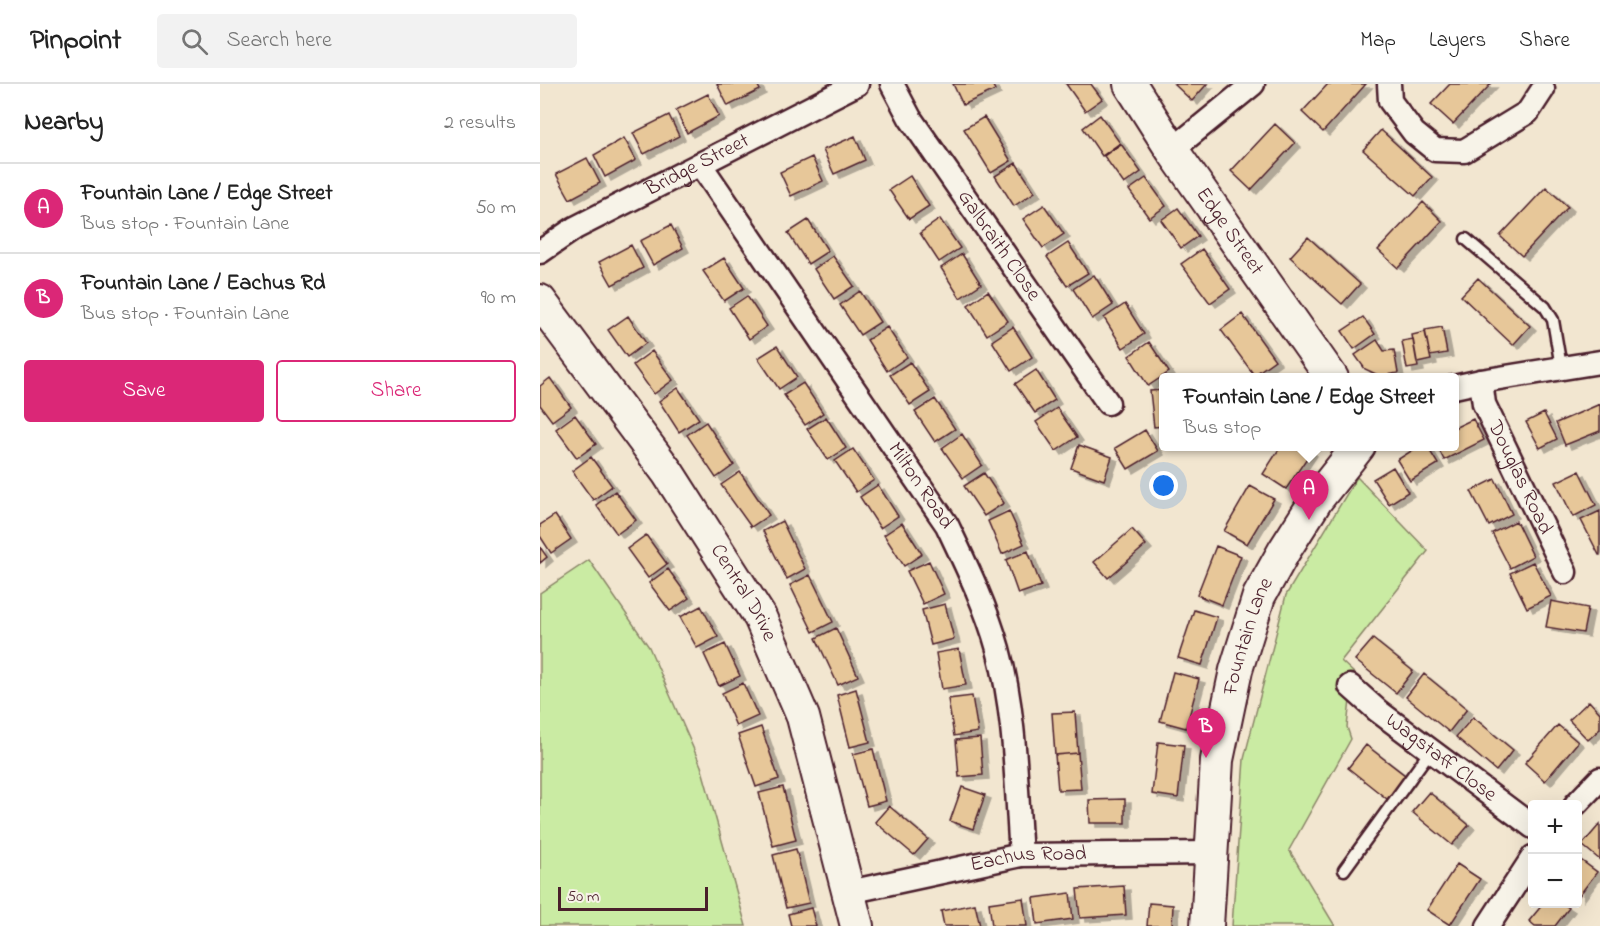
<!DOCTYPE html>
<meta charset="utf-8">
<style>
body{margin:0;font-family:"Indie Flower",sans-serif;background:#f2f2f2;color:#222}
.controls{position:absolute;right:18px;bottom:18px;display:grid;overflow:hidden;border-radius:6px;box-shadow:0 6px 24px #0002}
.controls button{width:54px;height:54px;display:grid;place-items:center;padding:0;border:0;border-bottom:2px solid #e0e0e0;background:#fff;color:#222;font:30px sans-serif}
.scale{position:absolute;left:18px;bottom:15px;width:150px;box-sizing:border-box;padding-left:6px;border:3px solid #4a1f2b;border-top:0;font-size:16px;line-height:21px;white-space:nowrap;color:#4a1f2b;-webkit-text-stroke:4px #f7f3e8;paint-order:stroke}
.you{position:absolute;left:624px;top:402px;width:21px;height:21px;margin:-15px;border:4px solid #fff;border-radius:50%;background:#1a73e8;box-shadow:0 0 0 9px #1a73e833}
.badge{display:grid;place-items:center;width:39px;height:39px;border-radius:50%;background:#db2777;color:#fff;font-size:20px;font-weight:700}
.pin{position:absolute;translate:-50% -50px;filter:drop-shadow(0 2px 3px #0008)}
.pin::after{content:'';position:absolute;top:32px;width:21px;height:18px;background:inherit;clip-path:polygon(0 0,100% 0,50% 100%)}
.popup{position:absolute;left:619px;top:289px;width:300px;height:78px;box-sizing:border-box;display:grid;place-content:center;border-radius:6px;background:#fff;filter:drop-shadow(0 2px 4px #0005);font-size:20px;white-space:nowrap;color:#767676}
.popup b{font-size:22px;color:#222}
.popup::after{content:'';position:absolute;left:50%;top:100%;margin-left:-12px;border:12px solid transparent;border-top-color:#fff}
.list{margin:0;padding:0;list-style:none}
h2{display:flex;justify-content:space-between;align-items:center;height:78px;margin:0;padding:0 24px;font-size:26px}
h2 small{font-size:20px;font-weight:400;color:#767676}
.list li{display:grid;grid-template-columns:39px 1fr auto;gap:18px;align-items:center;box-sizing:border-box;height:90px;padding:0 24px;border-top:2px solid #e0e0e0}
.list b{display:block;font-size:22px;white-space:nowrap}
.list p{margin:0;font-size:20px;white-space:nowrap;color:#767676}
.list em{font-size:20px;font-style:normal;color:#767676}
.actions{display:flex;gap:12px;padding:18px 24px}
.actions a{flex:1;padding:14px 0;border:2px solid #db2777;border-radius:6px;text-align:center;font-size:21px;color:#db2777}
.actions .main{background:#db2777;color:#fff}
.icon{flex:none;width:33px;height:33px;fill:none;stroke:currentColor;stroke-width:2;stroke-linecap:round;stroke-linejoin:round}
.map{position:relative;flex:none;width:1060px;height:842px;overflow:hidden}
header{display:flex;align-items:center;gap:36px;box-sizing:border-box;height:84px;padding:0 30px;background:#fff;border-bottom:2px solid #e0e0e0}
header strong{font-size:28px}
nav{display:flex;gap:33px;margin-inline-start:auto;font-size:21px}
.search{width:420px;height:54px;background:#f2f2f2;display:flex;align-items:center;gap:15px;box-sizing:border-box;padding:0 21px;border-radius:6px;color:#767676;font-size:22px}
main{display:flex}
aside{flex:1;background:#fff}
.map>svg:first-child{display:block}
</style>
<header>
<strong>Pinpoint</strong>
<div class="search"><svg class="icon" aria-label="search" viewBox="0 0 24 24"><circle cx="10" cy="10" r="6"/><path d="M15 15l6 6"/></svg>Search here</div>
<nav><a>Map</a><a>Layers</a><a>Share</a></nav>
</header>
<main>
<aside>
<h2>Nearby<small>2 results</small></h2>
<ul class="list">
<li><span class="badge">A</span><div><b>Fountain Lane / Edge Street</b><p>Bus stop · Fountain Lane</p></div><em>50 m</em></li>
<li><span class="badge">B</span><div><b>Fountain Lane / Eachus Rd</b><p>Bus stop · Fountain Lane</p></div><em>90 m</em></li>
</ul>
<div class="actions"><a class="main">Save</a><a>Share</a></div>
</aside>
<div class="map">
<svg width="1060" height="842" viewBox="0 0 1060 842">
<defs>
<filter id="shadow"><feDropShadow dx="6" dy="4" stdDeviation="0" flood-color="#0004"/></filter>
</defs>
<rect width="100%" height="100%" fill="#f2e6d0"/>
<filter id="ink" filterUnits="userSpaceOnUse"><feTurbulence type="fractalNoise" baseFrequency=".0167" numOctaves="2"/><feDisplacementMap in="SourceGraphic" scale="12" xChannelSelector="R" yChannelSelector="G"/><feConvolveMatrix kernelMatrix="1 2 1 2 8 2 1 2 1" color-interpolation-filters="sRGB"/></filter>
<g filter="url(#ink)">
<path fill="#caeba3" stroke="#8a8567" stroke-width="1.5" d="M817 393 888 467 801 577 814 589 801 605 810 616 807 643 811 655 749 766 795 842H692L704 675 746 511Z
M49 476 109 563 161 682 206 842H0V509Z"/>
<path fill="#e7c799" stroke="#4a1f2b" stroke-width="1.5" filter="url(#shadow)" d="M177 0H217L220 6 188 22Z
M413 0H452L455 6 423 21Z
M526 0H551L562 15 545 27Z
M634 0H667L652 17Z
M788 0H826L783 48 762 28Z
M910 0H951L913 40 891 20Z
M168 10 179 32 147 49 136 26Z
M129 31 139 52 104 70 93 49Z
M560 31 580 59 562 72 543 44Z
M444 33 471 77 451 89 424 45Z
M735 40 755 59 711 106 691 87Z
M841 46 892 93 875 112 823 66Z
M315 52 325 76 294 90 283 66Z
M84 54 96 76 65 93 54 71Z
M581 60 601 88 584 100 564 72Z
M272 73 283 97 251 112 240 88Z
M47 74 60 99 30 115 16 90Z
M476 79 495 108 474 122 455 92Z
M370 92 389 122 369 135 349 106Z
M606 94 626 122 609 134 589 106Z
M1006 103 1028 123 982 172 960 152Z
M883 118 902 137 858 184 838 166Z
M504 121 524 150 503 164 483 135Z
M638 124 658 152 641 164 621 136Z
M400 135 420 164 399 178 380 149Z
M268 136 288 167 268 180 248 149Z
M131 141 143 164 113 181 100 157Z
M768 153 820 200 802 220 750 173Z
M528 159 548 189 527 202 507 173Z
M91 161 103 184 72 201 59 178Z
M662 165 690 205 670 219 641 180Z
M422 170 441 200 420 214 401 184Z
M293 172 314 202 294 215 274 185Z
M184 174 204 204 184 217 163 187Z
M554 191 573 221 552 235 533 205Z
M938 194 990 242 973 261 921 212Z
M320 207 340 238 320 251 300 221Z
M448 207 468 237 447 251 428 221Z
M207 212 227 242 209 255 189 224Z
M585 220 604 250 583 264 564 234Z
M702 230 735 276 714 291 681 246Z
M88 232 106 259 87 273 68 246Z
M823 233 835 250 814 265 802 247Z
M347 243 367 273 347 287 327 256Z
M473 243 492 273 471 287 452 257Z
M902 243 907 269 890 272 885 246Z
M885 248 891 276 877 279 872 251Z
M873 255 878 283 867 285 862 257Z
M837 256 844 267 854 266 858 289 840 292 825 285 815 271Z
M609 258 629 288 608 302 589 272Z
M237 262 257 293 239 305 218 274Z
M112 267 133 296 114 310 93 281Z
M370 278 390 308 370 321 350 291Z
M496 286 515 316 495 329 475 300Z
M10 294 31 323 12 337 0 321V302Z
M263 299 283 329 265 341 244 311Z
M138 304 159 335 139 348 119 317Z
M624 306V342L614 343 610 307Z
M395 315 415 345 395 358 375 328Z
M1060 320V347L1025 361 1016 339Z
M517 324 537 353 516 367 496 338Z
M1004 329 1017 355 1000 364 986 338Z
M35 331 56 360 37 374 16 345Z
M286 333 306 364 288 376 267 345Z
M933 335 944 356 904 376 897 362H914V344Z
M166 338 194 381 176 394 147 351Z
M605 346 618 367 588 385 575 364Z
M422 350 442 381 423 394 402 364Z
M539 361 572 373 564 396 531 384Z
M741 362H764L771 368 746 405 723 390Z
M879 362H887L898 380 870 397 857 376Z
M313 365 334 396 316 408 295 377Z
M51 373 72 402 53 416 32 387Z
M853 383 868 408 849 420 833 395Z
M1039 387 1056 421 1033 433 1016 398Z
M200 388 229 431 211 443 181 401Z
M444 389 464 419 444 432 424 402Z
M955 395 972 430 949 442 931 407Z
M338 401 358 432 340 444 320 413Z
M710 402 734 415 707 460 684 447Z
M75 407 96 436 77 450 56 421Z
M469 427 484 460 462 470 448 437Z
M1060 427V471H1059L1041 436Z
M15 431 31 455 11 469 0 452V441Z
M242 437 265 485 247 495 223 447Z
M976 437 993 472 970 484 952 449Z
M362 439 382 470 364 482 344 451Z
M592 445 606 461 568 494 554 478Z
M106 451 127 480 108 494 87 465Z
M676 462 701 472 682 521 657 511Z
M0 463 7 473 0 479Z
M488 467 501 502 478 510 466 476Z
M389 477 404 510 383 520 367 487Z
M993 478 1011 512 987 524 970 489Z
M128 485 149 514 130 527 109 499Z
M270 491 293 538 273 548 250 501Z
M1011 517 1048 524 1043 549 1006 543Z
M405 520 414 555 391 561 382 526Z
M161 522 178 553 157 564 140 533Z
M654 526 677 533 662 581 638 574Z
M296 544 318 592 298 601 276 554Z
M833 555 873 587 856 609 815 576Z
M185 560 200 592 179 602 164 570Z
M419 565 426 601 402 605 396 569Z
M633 588 659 595 646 644 620 637Z
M884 590 927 625 909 648 866 613Z
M203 599 218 632 196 642 182 609Z
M316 605 330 658 310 663 297 611Z
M432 612 438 648 414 652 408 615Z
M1049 617 1060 629V645L1048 656 1029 636Z
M535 628 538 669 515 671 512 629Z
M933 633 973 666 956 687 916 653Z
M1018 641 1038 658 1005 697 985 679Z
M221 643 239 695 216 703 198 651Z
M440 654 443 691 419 693 416 656Z
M618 658 644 661 638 714 612 710Z
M826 661 870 695 852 719 808 684Z
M333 665 346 717 327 722 313 670Z
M538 669 541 705 518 706 515 671Z
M243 703 256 756 233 762 219 709Z
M422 703 445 711 433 745 410 737Z
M889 708 929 741 912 761 872 728Z
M585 715V739H550L549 716Z
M349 722 388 755 374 771 335 738Z
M1060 740V776L1042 761Z
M256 765 269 819 246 824 233 771Z
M1038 774 1057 788 1038 813Z
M917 780 940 795 910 841 887 826Z
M584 802 586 831 540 834 537 805Z
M530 809 533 835 497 840 494 814Z
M483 814 487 842H452L449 819Z
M609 819 633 821 632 842H607Z
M435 820 440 842H404L401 827Z
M1003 820H1023L1029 824 1015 842H995L989 837Z
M271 824 276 842H251L248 830Z"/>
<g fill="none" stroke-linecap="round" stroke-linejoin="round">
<g stroke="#4a1f2b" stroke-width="15">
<path id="lane" d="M926 155 1005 223 1013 236 1021 283
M804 786 891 666"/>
</g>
<g stroke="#4a1f2b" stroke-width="27">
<g id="street">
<path id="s1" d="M352 0 370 34 568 319"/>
<path d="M849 0 850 17 874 49 895 66 924 67 988 28 1003 5"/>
<path d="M632 66 713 0"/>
<path id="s2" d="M160 80 407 441C426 481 446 522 458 565 476 631 476 703 481 771"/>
<path id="s3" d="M0 168 35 144 317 0"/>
<path id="s4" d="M941 297 944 320 1025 488"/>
<path d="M914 303 941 297 1060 278"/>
<path id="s5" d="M810 602 838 627 993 743"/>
<path d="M1036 720 1060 695"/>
<path id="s6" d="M309 808 481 771 671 769"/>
<path d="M948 842 993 773"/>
</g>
</g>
<g stroke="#4a1f2b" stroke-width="36">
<g id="secondary">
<path id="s7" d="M590 0 632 66 792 294"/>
<path id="s8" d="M0 217 128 389 220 533 263 633 317 842"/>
<path id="s9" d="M667 842 677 676 696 586 719 512 744 467 777 415 819 362"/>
</g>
</g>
<use href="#lane" stroke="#f7f3e8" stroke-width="10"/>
<use href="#street" stroke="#f7f3e8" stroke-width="22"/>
<use href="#secondary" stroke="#f7f3e8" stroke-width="32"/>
</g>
</g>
<g text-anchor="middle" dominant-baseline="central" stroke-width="5" stroke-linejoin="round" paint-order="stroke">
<g font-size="21" fill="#4a1f2b" stroke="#f7f3e8">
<text stroke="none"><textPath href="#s3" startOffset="180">Bridge Street</textPath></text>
<text stroke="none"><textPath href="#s7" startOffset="178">Edge Street</textPath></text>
<text stroke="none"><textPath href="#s1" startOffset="194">Galbraith Close</textPath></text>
<text stroke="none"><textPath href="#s4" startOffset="105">Douglas Road</textPath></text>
<text stroke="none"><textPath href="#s2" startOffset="390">Milton Road</textPath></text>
<text stroke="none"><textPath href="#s8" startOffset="356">Central Drive</textPath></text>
<text stroke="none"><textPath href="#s9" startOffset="294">Fountain Lane</textPath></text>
<text stroke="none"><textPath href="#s5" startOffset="116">Wagstaff Close</textPath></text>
<text stroke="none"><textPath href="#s6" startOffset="183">Eachus Road</textPath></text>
</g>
</g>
</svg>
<div class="controls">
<button>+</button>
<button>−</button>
</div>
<div class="scale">50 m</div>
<div class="you"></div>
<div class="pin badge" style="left:769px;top:436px">A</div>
<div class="popup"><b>Fountain Lane / Edge Street</b>Bus stop</div>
<div class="pin badge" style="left:666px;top:674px">B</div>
</div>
</main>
